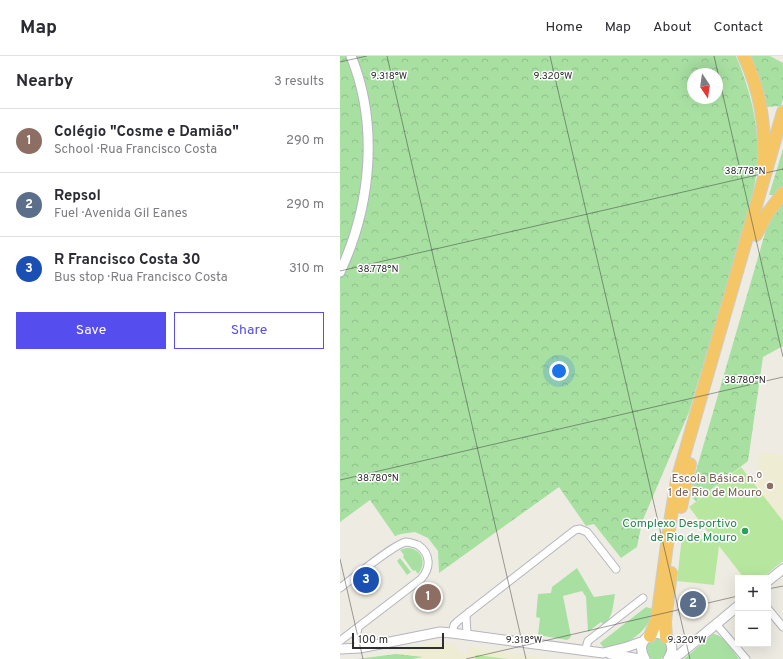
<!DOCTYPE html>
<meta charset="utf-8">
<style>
body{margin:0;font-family:Overpass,sans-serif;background:#f2f2f3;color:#2b2b33}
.controls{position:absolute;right:12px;bottom:12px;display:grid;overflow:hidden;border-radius:0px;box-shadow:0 4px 16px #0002}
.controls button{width:36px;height:36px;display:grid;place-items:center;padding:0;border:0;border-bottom:1px solid #e1e1e2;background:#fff;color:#2b2b33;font:20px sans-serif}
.compass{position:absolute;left:347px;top:12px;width:36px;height:36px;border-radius:50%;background:#fff;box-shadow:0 4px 16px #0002;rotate:167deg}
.scale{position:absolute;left:12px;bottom:10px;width:92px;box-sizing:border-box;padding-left:4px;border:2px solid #2e2e2e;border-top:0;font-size:11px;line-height:14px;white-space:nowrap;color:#2e2e2e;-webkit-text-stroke:3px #fff;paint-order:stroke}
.you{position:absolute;left:219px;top:315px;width:14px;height:14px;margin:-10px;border:3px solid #fff;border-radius:50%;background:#1a73e8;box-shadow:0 0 0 6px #1a73e833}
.badge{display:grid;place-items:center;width:26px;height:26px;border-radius:50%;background:#564def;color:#fff;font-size:13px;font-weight:700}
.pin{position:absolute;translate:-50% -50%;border:2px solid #fff;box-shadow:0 1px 4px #0006}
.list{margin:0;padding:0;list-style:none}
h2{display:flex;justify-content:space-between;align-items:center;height:52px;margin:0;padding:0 16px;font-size:17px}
h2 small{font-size:13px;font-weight:400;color:#7c7c81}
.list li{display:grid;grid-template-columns:26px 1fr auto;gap:12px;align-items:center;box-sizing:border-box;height:64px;padding:0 16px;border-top:1px solid #e1e1e2}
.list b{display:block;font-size:15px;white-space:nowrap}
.list p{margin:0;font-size:13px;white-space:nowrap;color:#7c7c81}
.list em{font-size:13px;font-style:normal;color:#7c7c81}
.actions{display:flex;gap:8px;padding:12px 16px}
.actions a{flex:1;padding:9px 0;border:1px solid #564def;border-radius:0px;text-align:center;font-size:14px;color:#564def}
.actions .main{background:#564def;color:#fff}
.map{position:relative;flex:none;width:443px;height:603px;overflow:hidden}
header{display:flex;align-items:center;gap:24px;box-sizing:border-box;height:56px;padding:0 20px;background:#fff;border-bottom:1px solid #e1e1e2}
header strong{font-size:19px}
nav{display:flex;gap:22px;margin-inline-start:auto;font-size:14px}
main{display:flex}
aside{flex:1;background:#fff}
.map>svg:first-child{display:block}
</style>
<header>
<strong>Map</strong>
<nav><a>Home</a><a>Map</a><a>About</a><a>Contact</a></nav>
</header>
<main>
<aside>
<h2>Nearby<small>3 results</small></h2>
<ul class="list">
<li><span class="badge" style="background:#8d6e63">1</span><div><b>Colégio &quot;Cosme e Damião&quot;</b><p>School · Rua Francisco Costa</p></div><em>290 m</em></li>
<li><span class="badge" style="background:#5c6f8a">2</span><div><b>Repsol</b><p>Fuel · Avenida Gil Eanes</p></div><em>290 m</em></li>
<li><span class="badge" style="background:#1a4fb4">3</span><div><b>R Francisco Costa 30</b><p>Bus stop · Rua Francisco Costa</p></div><em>310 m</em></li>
</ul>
<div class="actions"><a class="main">Save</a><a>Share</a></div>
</aside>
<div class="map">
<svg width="443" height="603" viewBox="0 0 443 603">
<defs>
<pattern id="forest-crowns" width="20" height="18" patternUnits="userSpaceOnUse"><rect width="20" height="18" fill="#a8e0a2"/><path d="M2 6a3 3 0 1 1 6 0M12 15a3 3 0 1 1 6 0" fill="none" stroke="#91c08c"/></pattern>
</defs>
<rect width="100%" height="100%" fill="#eeece2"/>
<path fill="#eeecd3" d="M419 396 443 399V467L418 439 415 421Z
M96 587 116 589 120 597 128 598 129 591 210 603H35Z"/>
<path fill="#a8e0a2" d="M66 492C81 491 88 506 78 518L75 514 73 515 63 501 64 499 60 494Z
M60 502 71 516 67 519 57 505Z
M237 512 254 541 275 538C273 550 273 561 264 569L261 566 248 576 246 541 242 535 223 540 231 580 230 582 227 584 198 579 200 562 196 561 198 538 211 537 212 531Z
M306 551 313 553C312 557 311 563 308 567 300 581 280 593 263 591L260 587Z
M373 578C383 578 393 595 399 603H344Z
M305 593a11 11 0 1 1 22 0a11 11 0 1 1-22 0Z"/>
<path fill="url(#forest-crowns)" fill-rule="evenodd" d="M0 0H396C411 36 421 75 417 115 415 125 413 136 412 146L349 356 302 466 297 491 281 502 254 468 246 470 219 431 99 517 98 495 88 482 75 476 61 478 55 480 30 444 0 466ZM353 18H377V42H353Z
M408 0H430L443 7V43L441 50 426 51Z
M443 93V132L437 139H429Z
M443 144V290L423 301 408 405 356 445 349 439 428 167Z
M56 598 83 601 72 603H17Z"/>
<path fill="#b7e79f" d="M401 411 443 465V505L422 522H404L379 490 374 529 337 525 342 480 375 485 349 451Z
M136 599 168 603H135Z"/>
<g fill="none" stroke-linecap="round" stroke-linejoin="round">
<g stroke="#b5b5c0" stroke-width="9">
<path id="street" d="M0 532C12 523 54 488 66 486 70 486 74 488 78 489 91 498 91 512 81 523L0 585
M428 553 443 571
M376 568 406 603
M18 572 16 581 20 592
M112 577 114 569 118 565 235 474 240 473 247 476 276 513
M127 578 126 560 129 556
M245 595 248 585 303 542"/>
</g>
<g stroke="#b5b5c0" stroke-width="11">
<path id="secondary" d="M0 216C31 150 39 69 11 0
M428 525 443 513
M0 593 20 592 100 576 112 577 263 597 287 591 304 585
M270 598 300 603
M305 603C291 581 324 567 331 588 333 594 331 598 328 603
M329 603 340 598 398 550"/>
</g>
<g stroke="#cdcdcd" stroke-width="14">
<path id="highway" d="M404 0C421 37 425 68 424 108
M416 179 427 158 443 137
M341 451 350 408
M310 580 317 563 330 466 337 424 443 56
M326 581 325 566 331 517"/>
</g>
<use href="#street" stroke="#fff" stroke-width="7"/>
<use href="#secondary" stroke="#fff" stroke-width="9"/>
<use href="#highway" stroke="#f5c666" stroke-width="12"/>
</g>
<path fill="none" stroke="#2e2e2e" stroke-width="1" stroke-opacity="0.45" d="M47 0 186 603M210 0 350 603M374 0 443 301M0 6 27 0M0 215 443 113M0 424 443 321M0 503 23 603M428 533 443 530M126 603 398 540"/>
<circle fill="#8d6e63" stroke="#fff" stroke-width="1.5" cx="430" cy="430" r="4"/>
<circle fill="#2e9e5b" stroke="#fff" stroke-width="1.5" cx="405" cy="475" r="4"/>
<g text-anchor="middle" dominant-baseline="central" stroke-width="3" stroke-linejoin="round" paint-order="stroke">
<g font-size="12" fill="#785e54" stroke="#fff" text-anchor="end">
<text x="422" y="423">Escola Básica n.º<tspan x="422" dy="14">1 de Rio de Mouro</tspan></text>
</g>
<g font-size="12" fill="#27864d" stroke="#fff" text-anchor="end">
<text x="397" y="468">Complexo Desportivo<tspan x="397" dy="14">de Rio de Mouro</tspan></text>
</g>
</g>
<g font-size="10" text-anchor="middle" fill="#2e2e2e" stroke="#fff" stroke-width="3" stroke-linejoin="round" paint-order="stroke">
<text x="49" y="23">9.318°W</text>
<text x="213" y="23">9.320°W</text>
<text x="405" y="118">38.778°N</text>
<text x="38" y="216">38.778°N</text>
<text x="405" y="327">38.780°N</text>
<text x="38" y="425">38.780°N</text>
<text x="184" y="587">9.318°W</text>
<text x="347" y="587">9.320°W</text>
</g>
</svg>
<div class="controls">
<button>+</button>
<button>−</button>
</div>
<svg class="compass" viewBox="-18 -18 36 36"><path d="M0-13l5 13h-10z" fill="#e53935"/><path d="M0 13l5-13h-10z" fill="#7c7c81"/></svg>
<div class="scale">100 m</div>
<div class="you"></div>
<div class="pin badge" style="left:88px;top:541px;background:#8d6e63">1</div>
<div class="pin badge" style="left:353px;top:548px;background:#5c6f8a">2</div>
<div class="pin badge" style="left:26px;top:524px;background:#1a4fb4">3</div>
</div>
</main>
